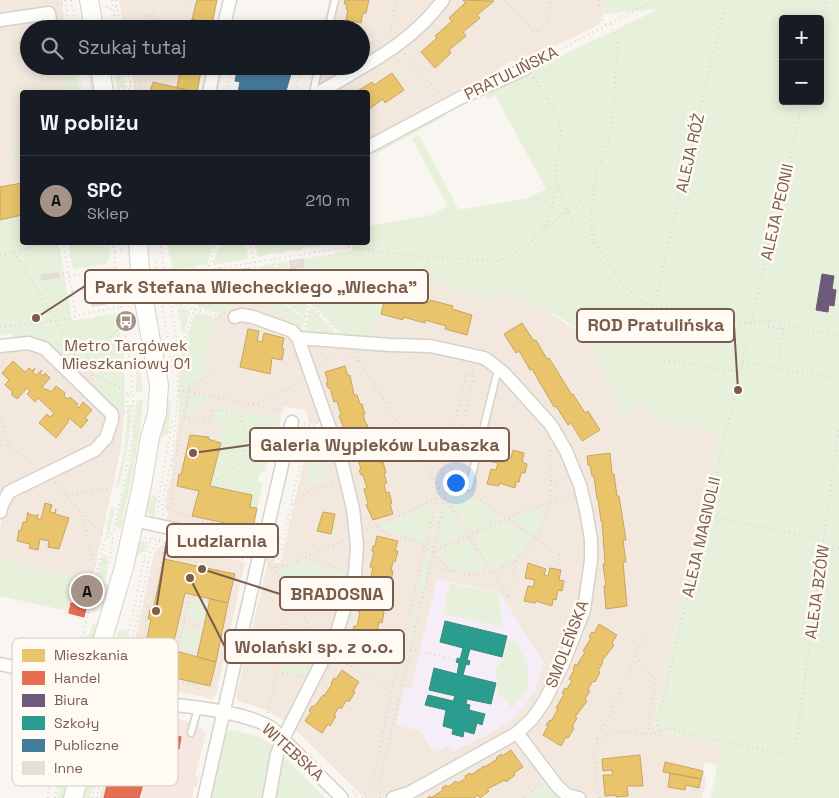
<!DOCTYPE html>
<html lang="pl">
<meta charset="utf-8">
<style>
body{margin:0;font-family:"Space Grotesk",sans-serif;background:#242831;color:#f1f3f6}
.controls{position:absolute;right:15px;top:15px;display:grid;overflow:hidden;border-radius:5px;box-shadow:0 2px 12px #0003}
.controls button{width:45px;height:45px;display:grid;place-items:center;padding:0;border:0;border-bottom:1px solid #363941;background:#171b24;color:#f1f3f6;font:25px sans-serif}
.you{position:absolute;left:455px;top:482px;width:18px;height:18px;margin:-12px;border:4px solid #fff;border-radius:50%;background:#1a73e8;box-shadow:0 0 0 8px #1a73e833}
.badge{display:grid;place-items:center;width:32px;height:32px;border-radius:50%;background:#a69286;color:#111;font-size:16px;font-weight:700}
.pin{position:absolute;translate:-50% -50%;border:2px solid #fff;box-shadow:0 1px 5px #0006}
.list{margin:0;padding:0;list-style:none}
h2{display:flex;justify-content:space-between;align-items:center;height:65px;margin:0;padding:0 20px;font-size:21px}
h2 small{font-size:16px;font-weight:400;color:#9ea1a6}
.list li{display:grid;grid-template-columns:32px 1fr auto;gap:15px;align-items:center;box-sizing:border-box;height:90px;padding:0 20px;border-top:1px solid #363941}
.list b{display:block;font-size:19px;white-space:nowrap}
.list p{margin:0;font-size:16px;white-space:nowrap;color:#9ea1a6}
.list em{font-size:16px;font-style:normal;color:#9ea1a6}
.icon{flex:none;width:28px;height:28px;fill:none;stroke:currentColor;stroke-width:2;stroke-linecap:round;stroke-linejoin:round}
.map{position:relative;flex:none;width:839px;height:798px;overflow:hidden}
.search{position:absolute;background:#171b24;box-shadow:0 2px 12px #0003;left:20px;top:20px;width:350px;height:55px;display:flex;align-items:center;gap:12px;box-sizing:border-box;padding:0 18px;border-radius:28px;color:#9ea1a6;font-size:19px}
.panel{position:absolute;background:#171b24;box-shadow:0 2px 12px #0003;left:20px;top:90px;width:350px;height:155px;border-radius:5px}
.map>svg:first-child{display:block}
</style>
<div class="map">
<svg width="839" height="798" viewBox="0 0 839 798">
<rect width="100%" height="100%" fill="#f9f5f0"/>
<path fill="#f2e8de" d="M0 0H64L62 1 65 29H29V66H62L66 92H22V215L0 220Z
M119 0H217L211 29H124Z
M329 0H606L600 24 518 64 512 60 486 78 368 139V92H309L315 66H361V29H323Z
M130 66H202L196 92H135Z
M385 272 442 285 493 301 496 290 540 307 581 333 589 342 603 371 636 406 642 400 720 434 653 726 658 731 721 745 718 765 704 762 703 771 706 781 702 798H365L288 723 264 709 238 701 236 697 268 561 280 564 310 434 315 429 324 427 322 420 317 424 309 423 307 413 304 410 283 406 277 434H274L265 472H262L258 476 259 482 263 483 250 539 166 521 168 513 164 506 172 473 179 414V362L195 314 197 313 216 318 218 313 256 296 286 322 302 330 339 337 341 334 372 338 377 313 380 314 386 294 380 292Z
M25 334 42 336 40 340 71 349 82 357 92 367 98 391 113 409 125 410 120 453 92 581 76 578 65 610 0 596V528L5 507 10 499 0 491V343L21 340Z
M162 545 245 562 216 695 212 699 138 683 130 672 129 666 154 553Z"/>
<path fill="#f6e8e1" d="M76 577 92 581 84 617H82L64 614Z
M136 709 187 721 197 725 206 733 195 776 199 777 197 788 194 787 192 798H100L113 731 117 732 120 720Z"/>
<path fill="#f6eef6" d="M437 578 500 593 544 663 535 691 522 709 508 723 453 752 447 746 434 753 421 731 396 725 404 687 411 688Z"/>
<path fill="#e7f0db" fill-rule="evenodd" d="M606 0H839V798H711L721 745 658 731 653 726 720 434 652 419 642 400 622 417C612 393 603 366 589 343 573 317 523 300 496 290L493 302 442 285 385 272 380 292 386 294 381 314H377L372 338 341 334 276 265 277 263 288 261 289 270 304 268 303 259 351 251 355 243 368 242V226L431 215 448 206 412 139 419 135 459 210 528 198 546 189 495 95 487 99 484 94 485 92 659 9 603 14ZM783 19H820V101H783Z
M62 66H75L80 92H66Z
M87 66H92L97 92H91Z
M113 66H121L125 88 117 87Z
M447 112V115L376 154 375 151Z
M22 151V160L12 161 9 153Z
M22 215V242L59 243 72 321 116 313 117 315 124 359 125 410H113L108 401 98 391 92 367 82 357 71 350 68 352 57 351 41 342 40 340 42 336 25 334 21 340V337L13 338 12 334 0 336V220Z
M68 243H94L109 248 110 258 106 264 75 269 73 268Z
M167 243V242L214 243 207 264 204 266 202 265 195 266V268L189 269V267L173 271Z
M220 243H246L248 257 246 259 214 265 213 264Z
M255 243V242L345 243 327 246 326 244 319 245V247L310 248 309 247 302 248V250L285 251V253L276 254 275 252 259 257 257 255Z
M269 264 273 265 307 302 305 316 263 288 259 267Z
M262 291 305 318 302 330 286 322 260 299Z
M252 293 256 296 218 313 199 308 198 306 199 302Z
M310 306 339 337 305 331Z
M179 308 189 310 190 313 183 334 177 310Z
M197 313 216 318 201 378 186 390 180 389 179 362 195 314Z
M136 361 141 375 143 392H136Z
M180 392 188 393 183 415 179 414Z
M191 394 215 399 186 415Z
M140 399H143C140 443 130 485 121 528L117 527 116 525 131 458 136 402Z
M164 401H171L168 434 161 438Z
M130 405H132C131 432 126 458 120 484L116 486 124 451 128 406Z
M216 406 280 420 277 434H274L265 472H262L258 476 259 482 263 483 257 508 250 507 252 495 210 486 221 443 218 442 222 423 213 421Z
M309 456 327 458 325 484 307 482Z
M448 492 465 493 470 495 502 518V519L482 530 469 532 447 498Z
M155 495 157 498 154 517 145 511 146 498Z
M435 502 425 544 383 529 380 526 412 513Z
M446 503 465 535 437 548Z
M547 505 538 530 533 536 509 519Z
M438 506 442 507 433 546H429Z
M115 508 109 534 106 535 110 509Z
M506 521 533 539C520 555 511 563 492 569L472 537Z
M272 534 281 536 274 563 265 561Z
M468 538 489 570C460 576 456 572 435 553Z
M140 541 148 542 144 552H142L136 556 135 555Z
M427 551 432 554 422 597 416 595Z
M105 555 108 557 106 579 104 580 98 576 102 557Z
M1 559 76 577 65 610 0 596Z
M302 560 347 574 348 580 339 610 296 604 277 572Z
M99 583 108 585 111 589 110 594 101 599 94 596 97 592 96 584Z
M450 583 498 594 503 627 443 614Z
M190 599 209 603 207 612 225 616 218 650 200 646 198 652 179 648 183 627 203 631 205 623 185 618Z
M415 607 418 608 404 672 401 671Z
M103 620 97 645 87 642 86 636 90 634 92 625 89 623 97 624Z
M121 629 128 631 123 652 115 650 118 632Z
M288 630 315 638 323 651 310 677 279 671Z
M508 639 516 642 528 666V689L512 708 497 692 496 669 504 657Z
M74 720H78L79 723C73 748 70 772 64 798H57Z
M234 730 262 738 276 748 264 798H211L225 735 229 731Z
M282 755 325 798H273Z
M94 778 90 798H84L88 781Z
M545 782 561 798H527Z"/>
<path fill="#e9c46a" stroke="#c8a561" d="M197 0H217L212 24 192 19Z
M345 0H369L366 13H363L361 23 346 20 348 9H346L347 4H344Z
M463 0 494 1 477 15 480 18 463 32 466 36 449 50 451 53 435 68 421 52 437 38 435 36 452 21 449 18 465 3Z
M192 19 212 24 211 29H190Z
M181 66H202L197 92 177 88Z
M392 73 404 90 385 103 383 99 368 110V92H356L372 82 374 85Z
M153 82 191 91 193 92H150Z
M22 183V215L0 220V187Z
M386 294 407 300 408 297 429 303 430 300 453 306 452 309 472 315 467 335 445 329 446 326 425 320V323L403 317V320L381 314Z
M522 323 534 341 536 340 547 359 549 358 572 395 573 394 585 413 588 411 600 430 582 441 571 423 568 425 556 406 554 407 532 369 530 370 519 351 516 353 504 334Z
M248 329 259 331 257 341 262 342 264 333 284 338 282 348 284 349 282 360 272 358 270 374 240 367Z
M13 361 25 372 29 368 32 371 35 368 33 372 36 375 42 370 40 373 43 376 45 373 50 378 42 387 46 390 47 389 51 392 56 386 65 393 64 396 68 399 70 397 78 404 76 405 79 408 83 402 92 410 85 418 88 420 81 428 69 418 68 420 69 421 56 438 39 423 47 414 50 417 54 413 38 398 35 402 27 394 30 391 27 388 17 399 11 394 13 392 5 385 9 380 2 373Z
M345 366 348 376 350 375 354 395H357L360 404H362L365 414 363 415 366 424H367L370 434 373 433 376 453H378L381 463 383 462 386 473H384L387 483 384 484 386 493 389 492 392 503 390 504 393 514 373 520 366 505 368 504 364 489 367 488 363 475H361L359 470 361 469 358 460H357L352 446H350L348 441 351 440 348 430 345 431 339 416 341 415 337 401 334 402 330 388H328L326 383 328 382 325 372Z
M190 435 209 437 208 439 221 443 210 486 252 495 250 507 257 508 253 529 192 516 199 491 177 486 179 474 181 475Z
M492 446 509 451 507 458H511L513 450 524 453 522 462 527 464 525 473H521L519 482H516L515 488 499 483V486L487 484 491 469 496 470 498 463 488 461Z
M610 453 612 474H614L617 496H619L626 540H623L626 562H623L627 606 606 609 604 586H606L603 564H605L602 521H601L598 499H597L594 476H592L590 465H588L587 456Z
M45 503 52 505 50 512 55 513 56 509 55 514 69 518 59 549 48 547 49 541 40 539 38 550 29 548 30 544 17 541 19 530 21 531 23 522H26L28 512V514L37 516 38 514 37 519H41Z
M323 512 335 514 331 534 317 531Z
M377 536 398 541 395 551H398L395 562 393 561 391 571H393L391 581 393 582 391 593 388 592 386 602H384L382 611 384 612 382 623 379 622 377 632 374 631 371 640 374 641 367 661 347 657 349 646H347L348 640 350 641 354 626H357L360 612H358L359 606 361 607 364 596 366 597 368 588 366 587 368 581H370L373 567H370L374 552 372 551 373 546H375Z
M164 559 235 574 228 603 185 593 172 650 216 662 210 686 140 670 151 619H148L150 609 153 610Z
M528 563 546 569 544 575 548 576 550 568 561 570 559 580 564 581 562 591 558 590 556 600 553 599 552 606 536 601 535 603 524 601 528 586 533 587 535 580 525 578Z
M210 599 228 603 216 662 197 657Z
M599 624 617 635 612 643 614 645 602 661 603 662 598 671 600 672 595 682 593 681 588 689 590 691 585 699 587 701 575 717 577 718 572 727 574 728 568 738 566 737 561 746 543 735 548 726 546 725 550 720 551 721 558 709 556 708 564 694 562 693 565 688 567 689 572 681 569 679 574 670 573 669 575 664 577 665 585 652 583 651 591 638 589 637 592 632 594 633Z
M342 670 359 682 353 691 355 692 349 702 347 700 341 709 339 707 334 715 336 716 330 726 328 724 322 733 305 721 311 712 309 711 312 706 314 707 323 695 324 696 332 684 331 683 334 678 336 679Z
M511 750 523 767 514 773 515 775 506 782 505 780 487 789 489 791 480 798 478 795 474 798H427L430 796 431 798 443 790 442 788 446 785 448 787 456 781 458 783 466 778 465 776 470 773 471 775 484 766 485 767 497 759 496 758 501 754 502 756Z
M640 755 643 786H627L628 796 616 797V795L605 796 603 775H613L612 770 603 771 602 759Z
M665 762 703 771 701 779 663 772Z
M670 773 701 779 699 788 686 785 685 790 668 787Z"/>
<path fill="#e76f51" stroke="#c66950" d="M76 577 92 581 84 617 69 613 71 603 76 604 79 591 73 590Z
M132 719 177 728 175 735 181 737 179 749 172 747 170 754 148 749 145 768 144 767 142 776 145 777 139 798H104L108 781H106L109 769H111L115 749H113L115 737H118L119 727 122 728 127 722H131Z"/>
<path fill="#6d597a" stroke="#715a6c" d="M822 274 834 276 832 289 836 290 834 306 829 305 828 312 816 310Z"/>
<path fill="#2a9d8f" stroke="#428a7b" d="M445 621 507 636 502 657 470 649 467 660 470 661 469 665 466 664 463 675 496 683 491 704 467 699 466 704 470 705 469 710 485 714 482 725 477 723 474 734 464 731 463 737 452 734 453 729 443 726 446 710 425 705 428 695 453 701 455 696 429 690 434 668 457 674 459 663 456 662 457 660V658L460 659 463 648 440 642Z"/>
<path fill="#457b9d" stroke="#557285" d="M238 66H291L293 67 286 91 238 92 240 82 235 81Z"/>
<path fill="#e6ded7" stroke="#e2d8d2" d="M303 259 304 267 291 269 289 261Z
M250 268 253 285 232 288 229 271Z
M58 273 59 277 42 280 41 275Z
M110 290 113 303 92 306 90 294Z"/>
<g fill="none" stroke-linecap="round" stroke-linejoin="round">
<g stroke="#d7d1cb" stroke-width="9">
<path id="lane" d="M328 29 335 0
M313 92 319 66
M469 487 498 369
M191 733 198 708"/>
</g>
<g stroke="#d7d1cb" stroke-width="15">
<path id="street" d="M0 20 49 13 51 29
M223 29 230 0
M209 92 215 66
M320 92C365 65 411 44 443 0
M368 147 460 98 525 69
M235 317 242 315 253 317 292 331 298 338 342 463 353 509 357 546 355 574 337 632 283 739 277 754 269 798
M298 338 390 345 430 346 467 354 484 358 490 362 504 373 551 425 566 451 580 485 586 510 591 539V560L584 610 563 664 544 702 532 719 517 733 409 793 393 798
M0 346 28 343 44 348 112 414V420L106 438 95 450 9 492 2 505 0 512
M133 520 261 548
M0 664 84 682
M110 681 116 684 157 695 171 701
M107 696C124 695 140 701 156 703 187 706 249 712 273 729L342 798
M517 733 558 787 567 795 579 798
M204 798 261 548 266 534 292 422"/>
</g>
<g stroke="#d9d2cb" stroke-width="20">
<path id="secondary" d="M89 0 94 29
M100 66 104 92
M92 673 98 663 100 649 124 567 142 485 150 437 157 414 159 385 141 284 138 242
M108 677 107 671 111 649
M82 725 88 696
M73 798 99 706 103 698"/>
</g>
<path stroke="#dcd5d0" stroke-width="2" stroke-dasharray="1 4" stroke-linecap="butt" d="M65 0 70 29
M71 0 77 29
M112 0 116 29
M116 0 121 29
M504 0 533 30 538 32 547 24 551 0
M599 0 600 14 606 26
M57 4 66 3
M190 5 191 0
M106 7 110 9 117 7
M141 16H152L155 8
M152 16 176 29
M610 24 618 40 613 115 609 138 596 175 591 217 593 238 620 282 639 300 654 306 670 307 741 322 751 323 775 320 795 325 808 330 839 335
M820 27 827 0
M242 29 243 25 258 29
M390 36 396 0
M404 54 441 96
M535 63 654 0
M77 66 83 92
M123 66 127 92
M127 66 132 92
M534 77 559 119 561 131 556 169 557 183 573 225 584 237 595 244
M130 83 158 79 172 83
M118 88 131 89
M227 92 233 66
M295 92 302 66
M544 229 581 201 594 184
M63 242 76 316
M98 242 108 246 123 244
M160 242 176 335 178 390 172 460 162 503 163 515
M250 242 258 286 256 304
M348 247 424 257 498 261 525 247 544 229 553 203 557 183
M115 251 124 250
M14 252 77 354
M0 256 47 242
M270 260 309 302
M155 262 173 373
M219 268 224 293
M221 275 250 270
M53 276 69 273
M69 276 116 268
M166 277 348 247 350 242
M222 279 242 275
M222 285 248 281
M262 290 306 317
M72 291 117 284
M94 298 119 294
M170 303 258 288
M171 303 222 317
M92 304 120 299
M654 306 726 0
M768 322 767 326 783 329 778 368
M751 323 803 101
M0 327 70 319 82 314 121 307
M305 327 309 302 333 328
M69 354H77L91 368 93 378
M349 354 358 362
M356 356 440 489 461 491
M664 360 740 372
M84 361 124 324
M177 361 217 242
M743 362 839 379
M319 366 332 353
M0 367 8 357
M92 374 126 391 128 394
M178 390 189 392 188 390 211 371
M253 404 284 391 299 380
M124 414H127L128 394H133
M0 417 9 445 36 466
M184 418 210 424 214 409 240 415C246 430 248 452 237 465 232 471 224 476 217 479L216 487
M304 424 316 426
M0 445H9
M172 459 176 455 189 392 286 411
M171 465 175 470 170 509 195 519 253 532
M55 482 105 538
M551 482 564 480
M472 494 559 555V568
M67 495 121 486
M292 504 311 489 333 483
M80 511C88 532 89 551 98 571
M158 512C159 481 169 450 172 418
M706 515 824 541
M366 518 387 534 418 542 433 553
M367 530 438 498H445L492 572 469 575 430 566 445 498 447 490 474 376 472 368
M145 538 159 541 160 537
M823 545 839 548
M171 557 211 565 210 568
M305 557 343 570
M187 560 190 548
M516 561C522 554 529 547 534 540 554 513 551 479 550 448
M516 561 508 598 492 572Z
M109 563 113 538 110 536
M270 566 277 567 307 434 310 426
M273 567 319 641
M277 567 287 565 344 540
M452 571 433 553 440 548C482 530 525 508 570 497
M298 607 331 611
M184 622 204 627
M126 645 146 551 153 536
M410 649 457 660
M177 650 197 654
M177 652 190 596 208 600
M635 656 655 679C654 697 648 715 649 733
M338 658 391 692
M69 667 77 663 105 538 110 536 114 530 133 435V394L130 360 118 289 113 242
M277 672 302 677
M130 675 127 667 151 551 159 541 166 544 247 560
M133 676 138 651 141 652 147 622 145 621 148 606 151 607 165 544
M172 677 171 680 200 686 198 695
M65 691 70 705
M268 713 292 598
M658 731V721L747 343
M597 740C619 727 629 735 652 734 656 733 662 730 667 728L783 755C790 753 793 751 796 745L839 428
M353 791 360 798
M47 798 64 720 69 719
M55 798 69 732
M92 798 100 762
M97 798 112 723 118 715 125 710
M362 798 373 782 391 692 466 373 474 376
M380 798 379 789 387 751 430 566
M524 798 540 784
M599 798 594 758 597 740 630 672 635 656 645 634"/>
<use href="#lane" stroke="#fefefd" stroke-width="6"/>
<use href="#street" stroke="#fefefd" stroke-width="12"/>
<use href="#secondary" stroke="#fefefd" stroke-width="18"/>
</g>
<defs>
<g id="bus-disc" transform="scale(1.125)"><circle r="9.5" fill="#a69286" stroke="#fffaf3"/><path d="M-5-6H5V4H4V6H2V4H-2V6H-4V4H-5ZM-3.5-4V0h7V-4ZM-3.5 1.2v1.5H-2V1.2ZM2 1.2v1.5H3.5V1.2Z" fill="#fff"/></g>
</defs>
<g fill-rule="evenodd">
<use href="#bus-disc" x="126" y="321"/>
</g>
<g text-anchor="middle" dominant-baseline="central" stroke-width="5" stroke-linejoin="round" paint-order="stroke">
<g font-size="16" fill="#7a5c4d" stroke="#fffaf3">
<text transform="translate(511 73) rotate(-26)">PRATULIŃSKA</text>
<text transform="translate(690 153) rotate(-77)">ALEJA RÓŻ</text>
<text transform="translate(777 212) rotate(-77)">ALEJA PEONII</text>
<text transform="translate(701 537) rotate(-77)">ALEJA MAGNOLII</text>
<text transform="translate(817 592) rotate(-82)">ALEJA BZÓW</text>
<text transform="translate(567 644) rotate(-69)">SMOLEŃSKA</text>
<text transform="translate(293 752) rotate(42)">WITEBSKA</text>
</g>
<g font-size="16" fill="#7a5c4d" stroke="#fffaf3">
<text x="126" y="345">Metro Targówek<tspan x="126" dy="18">Mieszkaniowy 01</tspan></text>
</g>
</g>
<rect x="12" y="638" width="166" height="148" rx="8" fill="#fffaf3" stroke="#d7cbc1" stroke-width="1"/>
<rect x="22" y="649" width="23" height="13" fill="#e9c46a"/>
<rect x="22" y="671" width="23" height="14" fill="#e76f51"/>
<rect x="22" y="694" width="23" height="13" fill="#6d597a"/>
<rect x="22" y="716" width="23" height="14" fill="#2a9d8f"/>
<rect x="22" y="739" width="23" height="13" fill="#457b9d"/>
<rect x="22" y="761" width="23" height="14" fill="#e6ded7"/>
<g font-size="14" fill="#7a5c4d">
<text x="54" y="660">Mieszkania</text>
<text x="54" y="683">Handel</text>
<text x="54" y="705">Biura</text>
<text x="54" y="728">Szkoły</text>
<text x="54" y="750">Publiczne</text>
<text x="54" y="773">Inne</text>
</g>
<path fill="none" stroke="#7a5c4d" stroke-width="2" d="M36 318L85 286M738 390L734 325M193 453L250 445M156 611L167 540M202 569L280 594M190 578L225 647"/>
<g fill="#7a5c4d" stroke="#fffaf3" stroke-width="2">
<circle cx="36" cy="318" r="5"/>
<circle cx="738" cy="390" r="5"/>
<circle cx="193" cy="453" r="5"/>
<circle cx="156" cy="611" r="5"/>
<circle cx="202" cy="569" r="5"/>
<circle cx="190" cy="578" r="5"/>
</g>
<g fill="#fffaf3" stroke="#7a5c4d" stroke-width="2">
<rect x="85" y="270" width="343" height="33" rx="5"/>
<rect x="577" y="309" width="157" height="33" rx="5"/>
<rect x="250" y="428" width="259" height="33" rx="5"/>
<rect x="167" y="524" width="111" height="33" rx="5"/>
<rect x="280" y="577" width="113" height="33" rx="5"/>
<rect x="225" y="630" width="179" height="33" rx="5"/>
</g>
<g font-size="18" text-anchor="middle" font-weight="bold" fill="#7a5c4d">
<text x="256" y="293">Park Stefana Wiecheckiego „Wiecha”</text>
<text x="656" y="331">ROD Pratulińska</text>
<text x="380" y="451">Galeria Wypieków Lubaszka</text>
<text x="222" y="547">Ludziarnia</text>
<text x="337" y="600">BRADOSNA</text>
<text x="314" y="653">Wolański sp. z o.o.</text>
</g>
</svg>
<div class="controls">
<button>+</button>
<button>−</button>
</div>
<div class="you"></div>
<div class="pin badge" style="left:87px;top:591px">A</div>
<div class="search"><svg class="icon" aria-label="search" viewBox="0 0 24 24"><circle cx="10" cy="10" r="6"/><path d="M15 15l6 6"/></svg>Szukaj tutaj</div>
<section class="panel">
<h2>W pobliżu<small></small></h2>
<ul class="list">
<li><span class="badge">A</span><div><b>SPC</b><p>Sklep</p></div><em>210 m</em></li>
</ul>
</section>
</div>
